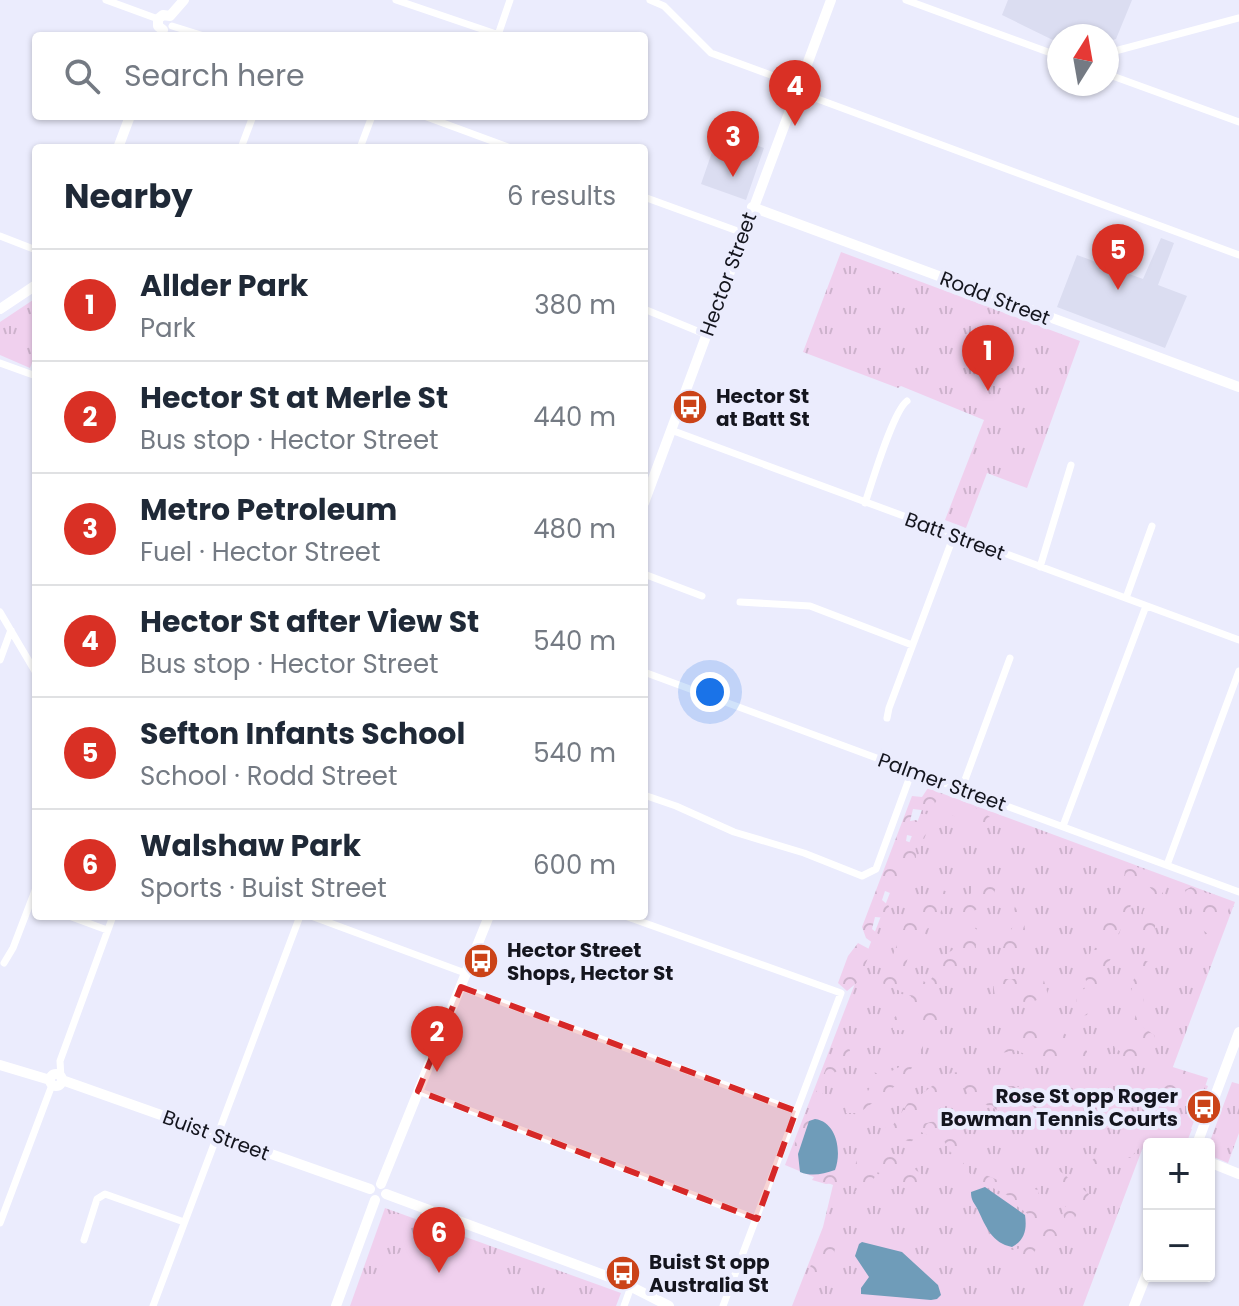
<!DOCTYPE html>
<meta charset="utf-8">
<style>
body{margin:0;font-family:Poppins,sans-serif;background:#f2f2f3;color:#1f2937}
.controls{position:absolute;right:24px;bottom:24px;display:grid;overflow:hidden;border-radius:8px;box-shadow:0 2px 6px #0004}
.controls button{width:72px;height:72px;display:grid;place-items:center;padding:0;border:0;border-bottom:2px solid #e0e1e3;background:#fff;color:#1f2937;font:40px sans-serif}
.compass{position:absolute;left:1047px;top:24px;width:72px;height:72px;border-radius:50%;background:#fff;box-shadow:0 2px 6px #0004;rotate:11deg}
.you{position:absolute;left:710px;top:692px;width:28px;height:28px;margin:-20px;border:6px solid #fff;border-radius:50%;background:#1a73e8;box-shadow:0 0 0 12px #1a73e833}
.badge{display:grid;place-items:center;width:52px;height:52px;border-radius:50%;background:#d93025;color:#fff;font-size:26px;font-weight:700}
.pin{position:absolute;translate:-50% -66px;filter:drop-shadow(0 2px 4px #0008)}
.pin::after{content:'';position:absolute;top:42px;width:28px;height:24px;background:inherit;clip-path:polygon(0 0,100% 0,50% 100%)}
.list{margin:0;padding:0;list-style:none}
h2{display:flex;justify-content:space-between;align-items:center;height:104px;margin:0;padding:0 32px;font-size:34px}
h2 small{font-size:26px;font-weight:400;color:#747a83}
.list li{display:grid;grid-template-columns:52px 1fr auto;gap:24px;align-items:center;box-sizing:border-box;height:112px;padding:0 32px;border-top:2px solid #e0e1e3}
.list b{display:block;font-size:30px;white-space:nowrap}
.list p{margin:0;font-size:26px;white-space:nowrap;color:#747a83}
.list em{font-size:26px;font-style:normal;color:#747a83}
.icon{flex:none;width:44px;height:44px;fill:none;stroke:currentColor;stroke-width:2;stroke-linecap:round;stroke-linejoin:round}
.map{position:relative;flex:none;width:1239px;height:1306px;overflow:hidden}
.search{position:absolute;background:#fff;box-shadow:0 2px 6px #0004;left:32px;top:32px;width:616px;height:88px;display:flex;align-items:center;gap:20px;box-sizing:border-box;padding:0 28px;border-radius:8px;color:#747a83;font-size:30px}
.panel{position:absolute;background:#fff;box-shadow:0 2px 6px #0004;left:32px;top:144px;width:616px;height:776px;border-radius:8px}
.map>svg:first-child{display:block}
</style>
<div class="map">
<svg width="1239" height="1306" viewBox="0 0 1239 1306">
<defs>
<pattern id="grass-tufts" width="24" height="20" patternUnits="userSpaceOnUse" patternTransform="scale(2)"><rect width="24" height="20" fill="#f0d0ee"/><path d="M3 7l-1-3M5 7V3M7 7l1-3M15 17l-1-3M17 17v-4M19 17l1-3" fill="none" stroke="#cdb2cc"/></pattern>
<pattern id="forest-crowns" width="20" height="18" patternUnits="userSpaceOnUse" patternTransform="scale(2)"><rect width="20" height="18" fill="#f0d0ee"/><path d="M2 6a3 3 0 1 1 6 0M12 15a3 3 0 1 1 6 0" fill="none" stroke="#cdb2cc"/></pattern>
</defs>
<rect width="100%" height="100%" fill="#ebecfd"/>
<path fill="#dbddf1" d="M1008 0H1132L1116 39 1107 42V36H1059V43L1002 15Z
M719 132 764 148 746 200 701 184Z
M1161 238 1174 243 1158 285 1187 296 1165 348 1057 307 1077 255 1143 279Z"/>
<path fill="url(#grass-tufts)" d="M841 252 1080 341 1027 488 987 473 966 528 945 520 984 420 901 386 898 388 803 352Z
M36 298V352L30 368 0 355V322Z
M930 789 1235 902 1171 1072 1208 1086 1185 1144H1161L1146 1139 1083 1306H792L823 1227 833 1185 785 1165Z
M1232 1082 1239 1084V1133L1228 1163 1209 1155V1144Z
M385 1208 621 1293 616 1306H350Z"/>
<path fill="url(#forest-crowns)" d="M928 788 941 795 929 811 913 809 910 821 916 820 929 827 924 839 907 835 906 841 915 844 916 857 903 891 895 895 885 891 882 900 889 906 887 918 875 917 872 929 882 937 877 946 866 938 862 927 912 796 922 797Z
M949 802 973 806 990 817 988 822 984 823V830L978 833 966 827 965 821 952 815V810L941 808 940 806Z
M1126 863 1167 878 1169 882 1157 902 1154 939 1146 941 1141 935 1143 912 1153 891 1148 885 1124 878Z
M993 881 996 887 992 900 974 911 970 924 977 930 975 959 971 965 953 969 933 994 931 1005 949 1022 940 1031 893 1030 892 1020 910 1001 911 996 882 983 907 919 935 885 950 894 939 915 910 949 905 969 928 984 948 953 957 947 958 918 975 885Z
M1191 887 1231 903 1219 934 1211 936 1197 926 1185 890Z
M1129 888 1134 894 1127 918 1115 940V953L1102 971 1103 989 1097 999 1091 1003 1087 1015 1081 1016 1078 1014 1076 994 1087 987 1085 975 1091 950H1102L1108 947 1109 941 1103 938C1102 919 1110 894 1129 888Z
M1015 906 1024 907 1025 940 1013 956 1000 953 1016 920 1013 915Z
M858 943 871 950 859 981 847 991 838 983 848 956Z
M1143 960 1149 962 1147 984 1139 1020 1142 1026 1155 1036 1154 1044 1139 1045 1138 1048 1145 1057 1132 1067 1122 1059 1121 1052 1114 1047 1119 1038 1126 1036 1127 1024 1135 1018 1136 1011 1130 1004 1133 981Z
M1033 968 1041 970 1048 995 1030 1003 995 996 993 983 1005 979H1028Z
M1031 1019 1060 1030 1087 1051V1066L1072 1060 1040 1061 1016 1050 1002 1053 987 1049 991 1041C1009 1045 1016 1036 1024 1021Z
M890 1037 914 1044 921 1039 925 1042 907 1077 859 1113H846L845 1100 866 1094 870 1088 865 1081 874 1072 882 1076 905 1064V1050L888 1047Z
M838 1045H848L852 1057 843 1068 828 1076 801 1167 795 1168 788 1160 827 1066 840 1060Z
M1163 1064 1208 1078 1192 1124 1187 1120 1191 1107 1186 1103 1178 1109 1150 1086 1152 1079H1158L1160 1076 1157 1069Z
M966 1070 999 1090C1017 1080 1030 1091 1045 1102L1043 1108 1050 1119 1069 1122V1118H1057V1111L1070 1109 1074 1125 1036 1121 1038 1113 1023 1104 1017 1105 1007 1115 973 1098 963 1087 951 1082C934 1095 924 1101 923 1124 945 1118 946 1119 960 1137V1147L951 1153 940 1134 930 1136 921 1132 911 1142 881 1132 887 1126 893 1125 912 1097 919 1096 948 1074Z
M837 1120 845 1138C836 1153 844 1165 837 1183L826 1184 812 1180 820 1168 826 1129Z
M1163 1122 1178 1123 1192 1129 1186 1144H1178L1181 1134 1176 1131 1165 1144 1148 1138 1130 1158 1123 1155 1124 1144 1139 1135H1150V1131Z
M875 1147 888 1150 924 1176 918 1192 895 1179 893 1189H881L882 1174 877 1172 866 1195 855 1192 862 1184 863 1175 855 1167 857 1158 874 1164 877 1160 869 1153Z
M959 1156 972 1177 983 1174 1015 1187 1039 1190C1035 1210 1046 1220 1058 1235L1051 1248 1036 1249 1031 1258 1039 1261 1036 1268 1010 1261 1000 1255 1002 1248 1013 1250 1021 1248 1031 1224 1028 1214 1014 1204 1015 1199 993 1188 966 1184 951 1165Z
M1097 1156H1116V1166L1099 1170 1090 1184 1081 1181 1084 1167Z
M1052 1165 1089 1194 1068 1229 1062 1211 1068 1203 1044 1184Z
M822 1233H830L836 1243C833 1261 830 1277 808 1276L815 1249 826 1242 820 1238Z"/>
<path fill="#f0d0ee" d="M429 1241C474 1242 507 1259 518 1306H361C369 1269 394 1251 429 1241Z"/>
<path fill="#6f9cb9" d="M815 1119C837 1122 842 1152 835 1170 823 1174 812 1177 800 1172L798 1154 809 1121Z
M985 1187 1025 1215C1027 1229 1025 1240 1012 1247 992 1243 986 1227 978 1210 974 1202 971 1201 971 1192Z
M862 1242 902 1252 938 1285 941 1295 937 1299 931 1300 861 1294V1288L869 1277 855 1256 859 1244Z"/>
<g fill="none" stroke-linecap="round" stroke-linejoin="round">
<path stroke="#fff" stroke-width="7" d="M106 0 158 19
M396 0 502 36
M650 0 664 6 711 53 798 85
M906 0 1059 56
M172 26 204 36
M498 35 510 0
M1107 55 1115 51 1239 18
M1107 74 1239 122
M796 91 1239 255
M424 116 511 148
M241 148 253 116
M360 148 372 116
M644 197 743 233
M0 236 36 250
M644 309 707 335
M0 363 36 376
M671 430 1239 640
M865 503C872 483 893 411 907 401
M1040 567 1071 465
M644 574 702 596
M1126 598 1152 526
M740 602 810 606 912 645
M0 612 36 673
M0 660 11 630
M644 672 1239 892
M887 718 889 708 954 535
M962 788 1010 658
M644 795 676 806 734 832 804 853 862 876 876 869 912 771
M1063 826 1146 606
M1167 865 1239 671
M69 916 107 930
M311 916 465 973
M625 916 841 993 723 1306
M4 963 13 948 36 888
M461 987 796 1111
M61 1078 60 1061 113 916
M418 1091 757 1219
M0 1223 52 1085
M84 1240 97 1199 105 1194 184 1222
M153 1306 300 916
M624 1306 631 1287"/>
<path stroke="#fff" stroke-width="10" d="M170 16 184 0
M163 30 158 26V19L163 15 170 16
M118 148 130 116
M752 207 1239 387
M0 309 36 285
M644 503 831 0
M0 1065 50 1080
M50 1080a6 6 0 1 1 12 0a6 6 0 1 1-12 0Z
M62 1080 370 1189
M1197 1144 1239 1032
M1209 1162 1239 1174
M381 1184 489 916
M386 1194 620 1281 669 1306
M336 1306 375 1200
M1134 1306 1149 1268"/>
</g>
<path fill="#d62828" fill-opacity="0.2" stroke="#d62828" stroke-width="6" stroke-dasharray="16 10" stroke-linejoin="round" d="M461 987 796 1111 757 1219 418 1091Z"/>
<defs>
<g id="bus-disc" transform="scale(1.8)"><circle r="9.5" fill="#cb4318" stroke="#ebecfd"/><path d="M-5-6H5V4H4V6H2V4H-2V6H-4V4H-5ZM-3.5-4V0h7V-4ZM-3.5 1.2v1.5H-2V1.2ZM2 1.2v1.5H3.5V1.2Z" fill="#fff"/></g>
</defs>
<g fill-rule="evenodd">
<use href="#bus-disc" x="690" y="407"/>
<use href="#bus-disc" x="481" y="961"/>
<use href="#bus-disc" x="1204" y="1107"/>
<use href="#bus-disc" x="623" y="1273"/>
</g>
<g text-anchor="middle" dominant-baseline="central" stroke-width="8" stroke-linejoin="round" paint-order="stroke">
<g font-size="20" fill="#14151e" stroke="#ebecfd">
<text transform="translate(728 274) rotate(-70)">Hector Street</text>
<text transform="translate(995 298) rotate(21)">Rodd Street</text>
<text transform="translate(955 536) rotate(20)">Batt Street</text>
<text transform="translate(942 782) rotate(20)">Palmer Street</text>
<text transform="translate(216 1135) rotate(20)">Buist Street</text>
</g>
<g font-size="20" font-weight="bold" fill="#14151e" stroke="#ebecfd" text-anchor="start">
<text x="716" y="396">Hector St<tspan x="716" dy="23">at Batt St</tspan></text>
<text x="507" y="950">Hector Street<tspan x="507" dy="23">Shops, Hector St</tspan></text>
<text x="1178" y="1096" text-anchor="end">Rose St opp Roger<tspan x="1178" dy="23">Bowman Tennis Courts</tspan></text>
<text x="649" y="1262">Buist St opp<tspan x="649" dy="23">Australia St</tspan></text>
</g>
</g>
</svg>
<div class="controls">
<button>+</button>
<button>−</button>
</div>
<svg class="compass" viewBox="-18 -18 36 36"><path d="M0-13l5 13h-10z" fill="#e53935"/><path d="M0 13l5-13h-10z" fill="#747a83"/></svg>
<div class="you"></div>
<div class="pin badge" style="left:988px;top:391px">1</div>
<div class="pin badge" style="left:437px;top:1072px">2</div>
<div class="pin badge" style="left:733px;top:177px">3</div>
<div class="pin badge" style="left:795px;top:126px">4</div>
<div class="pin badge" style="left:1118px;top:290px">5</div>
<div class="pin badge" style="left:439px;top:1273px">6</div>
<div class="search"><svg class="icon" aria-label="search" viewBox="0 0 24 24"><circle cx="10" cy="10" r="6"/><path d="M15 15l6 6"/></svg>Search here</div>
<section class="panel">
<h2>Nearby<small>6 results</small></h2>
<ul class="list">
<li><span class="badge">1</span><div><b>Allder Park</b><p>Park</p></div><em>380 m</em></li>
<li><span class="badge">2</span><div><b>Hector St at Merle St</b><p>Bus stop · Hector Street</p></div><em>440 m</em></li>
<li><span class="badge">3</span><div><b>Metro Petroleum</b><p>Fuel · Hector Street</p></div><em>480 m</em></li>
<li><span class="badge">4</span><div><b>Hector St after View St</b><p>Bus stop · Hector Street</p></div><em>540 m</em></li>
<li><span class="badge">5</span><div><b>Sefton Infants School</b><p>School · Rodd Street</p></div><em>540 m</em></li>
<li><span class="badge">6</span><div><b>Walshaw Park</b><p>Sports · Buist Street</p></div><em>600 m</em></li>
</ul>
</section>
</div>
